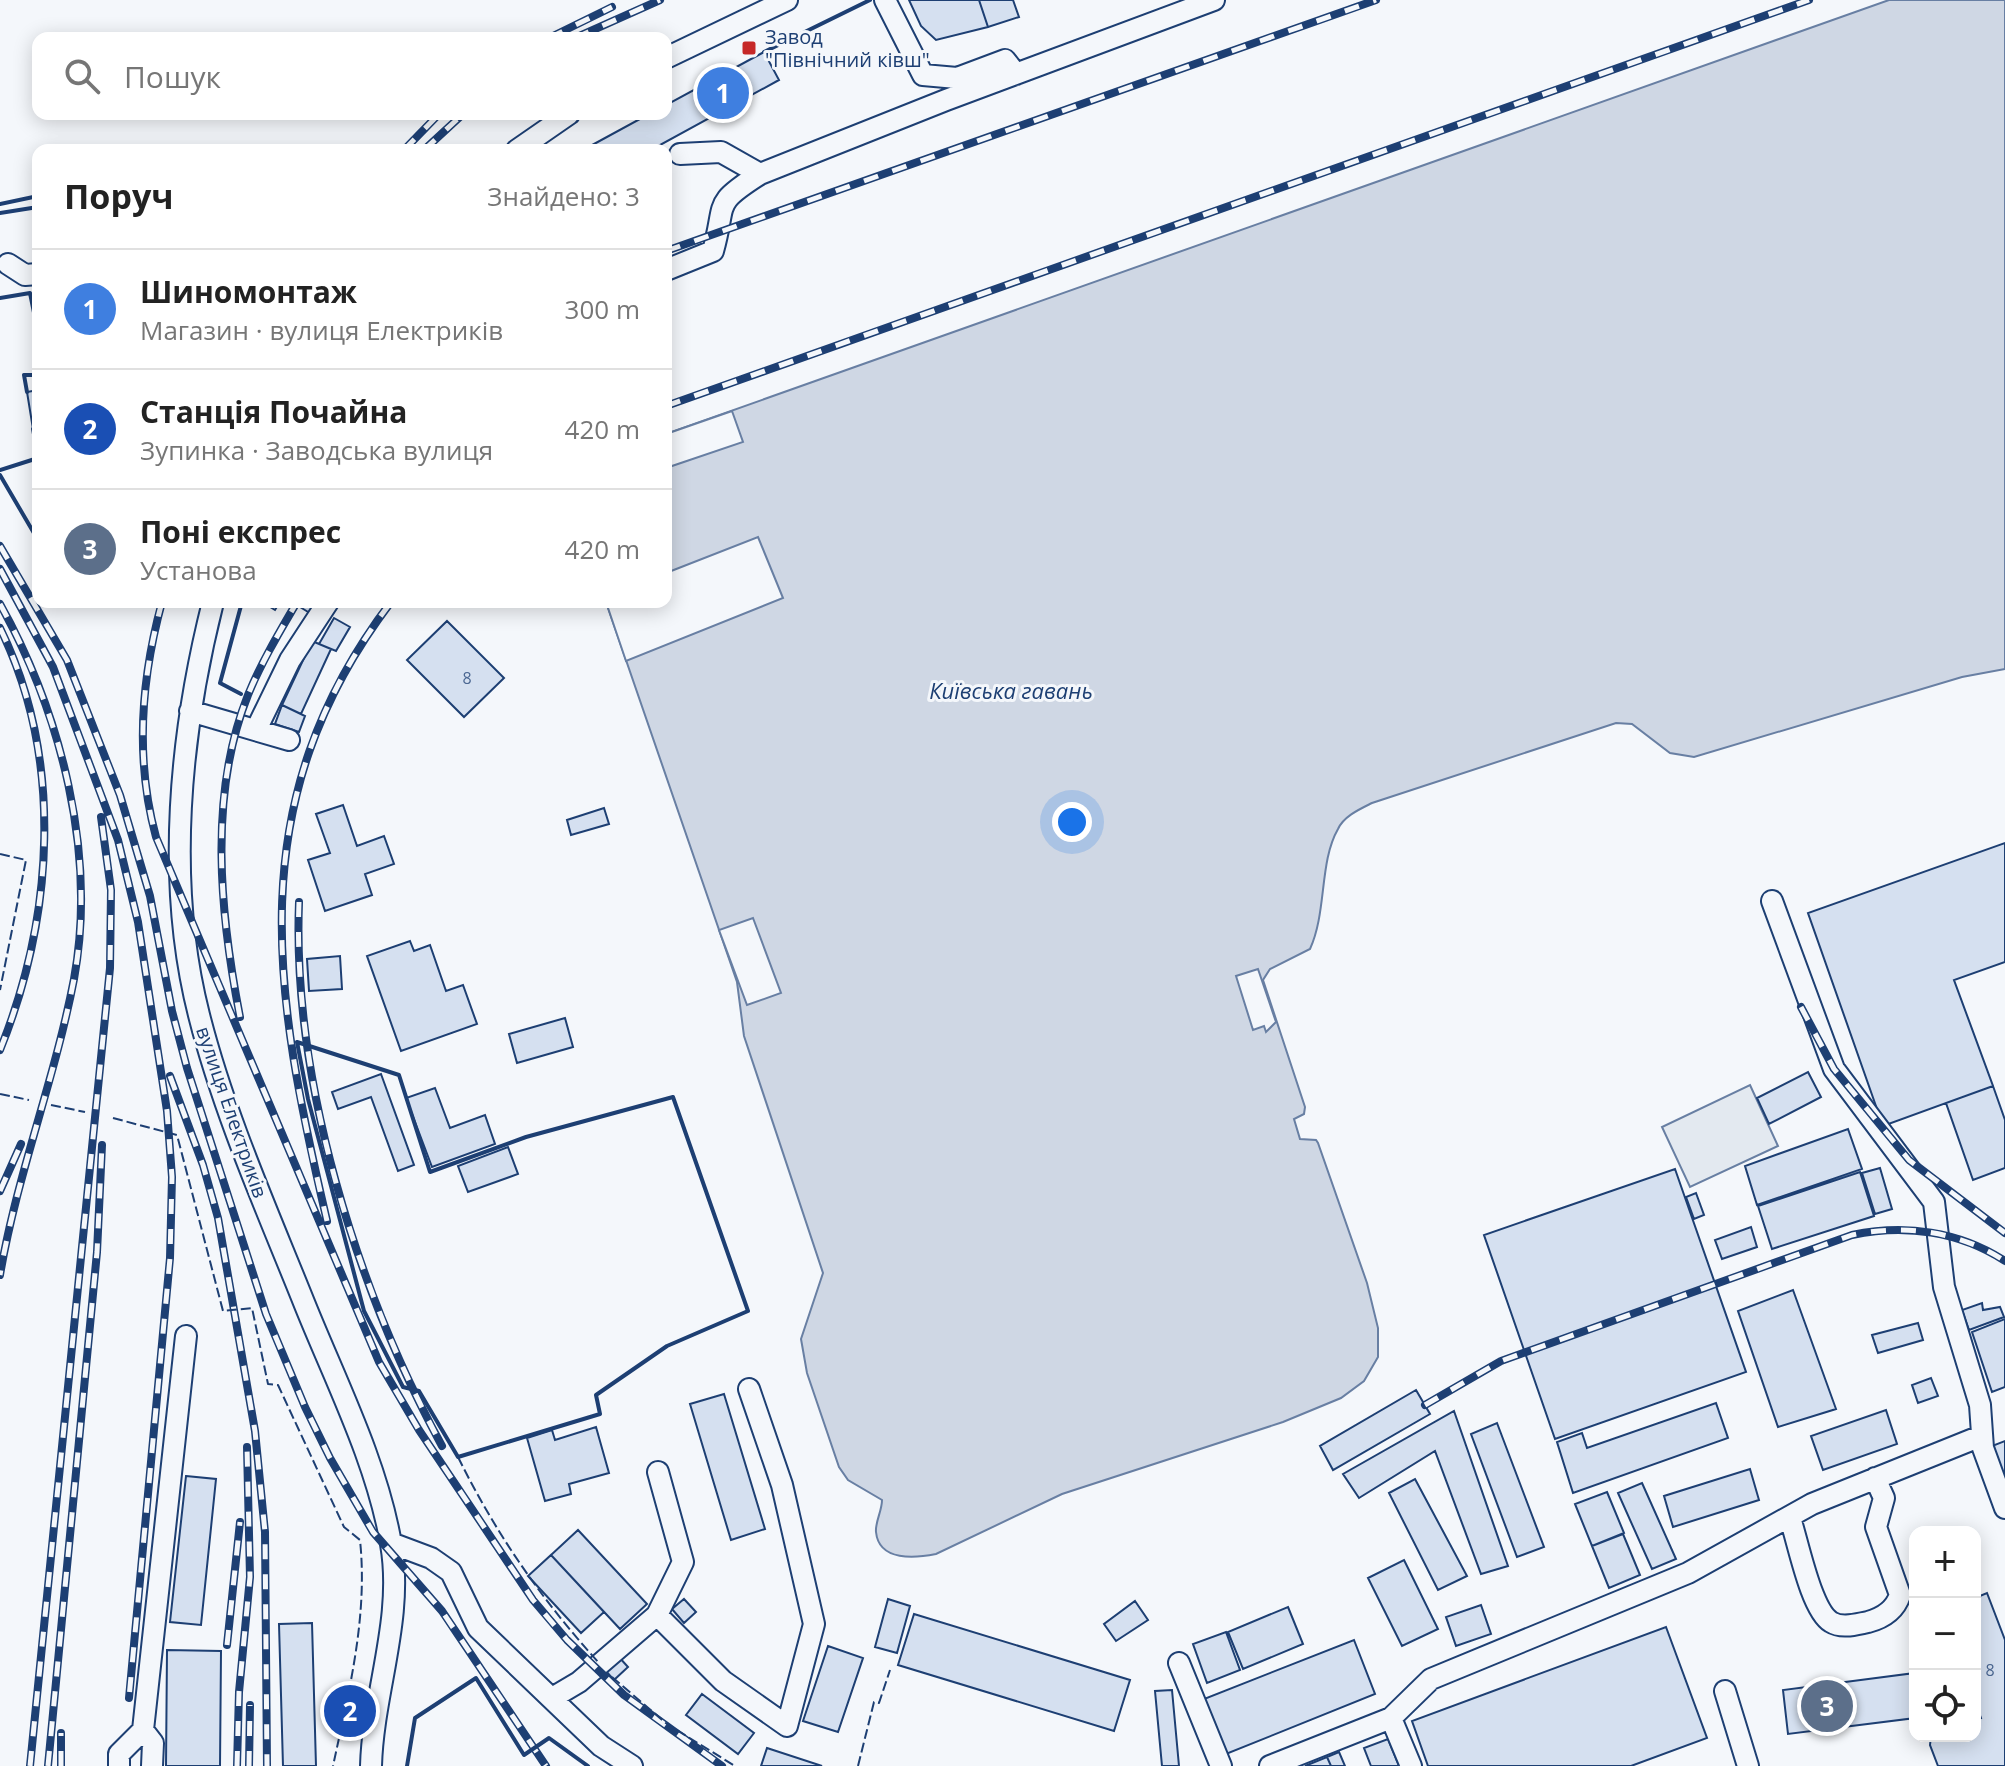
<!DOCTYPE html>
<html lang="uk">
<meta charset="utf-8">
<style>
body{margin:0;font-family:"Open Sans",sans-serif;background:#f6f6f6;color:#222}
.controls{position:absolute;right:24px;bottom:24px;display:grid;overflow:hidden;border-radius:16px;box-shadow:0 4px 20px #0003}
.controls button{width:72px;height:72px;display:grid;place-items:center;padding:0;border:0;border-bottom:2px solid #e0e0e0;background:#fff;color:#222;font:40px sans-serif}
.you{position:absolute;left:1072px;top:822px;width:28px;height:28px;margin:-20px;border:6px solid #fff;border-radius:50%;background:#1a73e8;box-shadow:0 0 0 12px #1a73e833}
.badge{display:grid;place-items:center;width:52px;height:52px;border-radius:50%;background:#0b8043;color:#fff;font-size:26px;font-weight:700}
.pin{position:absolute;translate:-50% -50%;border:4px solid #fff;box-shadow:0 2px 8px #0006}
.list{margin:0;padding:0;list-style:none}
h2{display:flex;justify-content:space-between;align-items:center;height:104px;margin:0;padding:0 32px;font-size:34px}
h2 small{font-size:26px;font-weight:400;color:#767676}
.list li{display:grid;grid-template-columns:52px 1fr auto;gap:24px;align-items:center;box-sizing:border-box;height:120px;padding:0 32px;border-top:2px solid #e0e0e0}
.list b{display:block;font-size:30px;white-space:nowrap}
.list p{margin:0;font-size:26px;white-space:nowrap;color:#767676}
.list em{font-size:26px;font-style:normal;color:#767676}
.icon{flex:none;width:44px;height:44px;fill:none;stroke:currentColor;stroke-width:2;stroke-linecap:round;stroke-linejoin:round}
.map{position:relative;flex:none;width:2005px;height:1766px;overflow:hidden}
.search{position:absolute;background:#fff;box-shadow:0 4px 20px #0003;left:32px;top:32px;width:640px;height:88px;display:flex;align-items:center;gap:20px;box-sizing:border-box;padding:0 28px;border-radius:16px;color:#767676;font-size:30px}
.panel{position:absolute;background:#fff;box-shadow:0 4px 20px #0003;left:32px;top:144px;width:640px;height:464px;border-radius:16px}
.map>svg:first-child{display:block}
</style>
<div class="map">
<svg width="2005" height="1766" viewBox="0 0 2005 1766">
<rect width="100%" height="100%" fill="#f4f7fb"/>
<path fill="#e3e9f0" stroke="#687fa3" stroke-width="2" d="M1750 1085 1778 1146 1690 1187 1662 1127Z"/>
<path fill="#cfd7e4" stroke="#687fa3" stroke-width="2" d="M1889 0H2005V669L1962 677 1694 757 1670 753 1632 724 1616 723 1372 803C1360 809 1344 816 1338 829 1319 862 1327 912 1310 949L1270 969 1263 980 1305 1107 1304 1114 1294 1119 1300 1139 1316 1140 1318 1143 1367 1283 1378 1328V1357L1364 1381 1341 1398 1283 1422 1062 1494 936 1554C916 1558 879 1562 876 1532 875 1522 882 1511 882 1500L848 1480 839 1467 807 1373 801 1339 823 1273 744 1036 737 982 606 602H666V434Z"/>
<path fill="#f4f7fb" stroke="#687fa3" stroke-width="2" d="M732 411 743 442 666 468V434Z
M758 537 783 598 626 661 606 602H666V573Z
M753 918 781 993 747 1005 719 930Z
M1258 969 1276 1022 1266 1032 1264 1026 1253 1030 1236 976Z"/>
<path fill="#d5e0f0" stroke="#1d3f73" stroke-width="2" d="M909 0H979L988 27 936 40 921 26Z
M979 0H1013L1019 17 988 27Z
M764 52 779 80 651 150H583L649 114H666V105Z
M38 390V429H33L27 392Z
M262 602H280L275 610Z
M303 602H322L313 615 300 607Z
M334 618 350 627 336 651 319 644Z
M447 621 504 678 464 717 407 660Z
M312 641 331 649 301 714 282 705Z
M282 705 305 716 299 732 275 724Z
M343 805 357 846 384 836 394 864 365 874 372 895 325 911 308 860 330 853 316 814Z
M604 808 609 824 571 835 567 820Z
M2005 843V962L1954 980 1993 1086 1883 1126 1808 913Z
M410 941 414 951 430 945 446 991 463 985 477 1024 401 1051 367 956Z
M340 956 342 989 309 991 307 959Z
M565 1018 573 1047 517 1063 509 1034Z
M1808 1072 1821 1097 1769 1124 1757 1098Z
M381 1074 414 1165 398 1171 371 1097 338 1109 332 1092Z
M1993 1086 2005 1120V1168L1973 1180 1946 1103Z
M435 1088 450 1128 485 1115 495 1144 432 1167 406 1098Z
M1848 1129 1862 1169 1757 1205 1745 1166Z
M508 1147 518 1174 468 1192 458 1166Z
M1880 1168 1892 1209 1875 1214 1862 1173Z
M1675 1169 1746 1372 1555 1439 1484 1235Z
M1860 1172 1874 1216 1772 1249 1758 1206Z
M1696 1193 1704 1215 1694 1219 1686 1197Z
M1751 1227 1757 1247 1722 1259 1715 1240Z
M1793 1290 1836 1409 1778 1427 1738 1311Z
M1982 1303 1983 1310 2000 1307 2004 1317 1969 1330 1962 1310Z
M2005 1319V1387L1992 1392 1972 1332Z
M1918 1323 1923 1340 1878 1353 1872 1335Z
M1931 1378 1938 1396 1918 1403 1912 1385Z
M1416 1390 1430 1414 1333 1470 1320 1446Z
M724 1394 765 1529 731 1540 690 1404Z
M1716 1403 1728 1438 1573 1493 1557 1442 1582 1433 1587 1448Z
M1886 1410 1897 1444 1823 1470 1811 1436Z
M1454 1411 1508 1566 1481 1574 1435 1451 1359 1498 1343 1474Z
M1497 1423 1544 1547 1517 1557 1471 1434Z
M596 1427 609 1473 569 1484 571 1494 545 1501 527 1438 552 1430 555 1440Z
M2005 1441V1481L1992 1446Z
M1750 1469 1759 1500 1673 1527 1664 1496Z
M186 1476 216 1479 201 1625 170 1622Z
M1415 1479 1467 1576 1438 1590 1389 1493Z
M1642 1483 1676 1559 1652 1569 1618 1493Z
M1607 1492 1624 1533 1592 1546 1575 1504Z
M578 1530 647 1604 620 1629 551 1555Z
M1623 1534 1640 1575 1609 1588 1592 1546Z
M551 1555 604 1612 581 1633 528 1576Z
M1404 1560 1438 1629 1402 1646 1368 1578Z
M1987 1593 2005 1640V1766H1938L1930 1745 1931 1736H1975V1720L1981 1718 1975 1701V1598Z
M684 1599 696 1612 684 1623 672 1609Z
M888 1599 910 1606 897 1653 875 1647Z
M1135 1601 1148 1620 1116 1641 1104 1624Z
M1481 1605 1491 1634 1456 1646 1446 1617Z
M1288 1607 1303 1644 1243 1669 1228 1632Z
M914 1614 1130 1680 1114 1731 898 1665Z
M312 1623 316 1766H283L279 1624Z
M1666 1627 1707 1738 1631 1766H1428L1412 1721Z
M1226 1632 1240 1670 1207 1683 1193 1644Z
M1354 1640 1375 1694 1226 1754 1204 1699Z
M828 1646 863 1658 838 1732 803 1721Z
M167 1650 221 1651 220 1766H166Z
M618 1656 628 1667 614 1680 604 1669Z
M1915 1673V1718L1788 1734 1783 1690Z
M1172 1690 1179 1766H1162L1155 1691Z
M702 1694 754 1733 738 1754 686 1715Z
M1388 1739 1399 1766H1371L1364 1748Z
M767 1748 822 1766H761Z
M1339 1752 1345 1766H1331L1327 1757Z
M1327 1757 1331 1766H1305Z"/>
<g fill="none" stroke-linecap="round" stroke-linejoin="round">
<g stroke="#1d3f73" stroke-width="24">
<path id="minor" d="M885 0 923 75 957 78 1005 60 1016 74
M666 58 787 0
M517 150 569 114
M680 154 721 152 760 174 946 100 1214 0
M8 264 25 275 38 274
M666 270 713 251C727 202 711 205 760 174
M213 602C180 733 165 882 199 1015 224 1114 267 1210 305 1305 336 1382 377 1462 391 1544 404 1619 373 1692 371 1766
M190 711 289 740
M256 730 290 660 328 602
M1772 901 1834 1069 1934 1202 1944 1287 1980 1405 1983 1448 2005 1508
M1790 1518C1798 1542 1811 1610 1831 1622 1842 1629 1857 1624 1868 1622 1883 1618 1895 1610 1900 1595L1876 1527 1884 1498 1875 1478
M391 1543 431 1558 451 1572 478 1628 601 1746 632 1766
M657 1615 723 1681 787 1726 814 1624 782 1485 749 1389
M1179 1663 1221 1766
M1725 1691 1748 1766
M552 1698 579 1682 657 1615 683 1562 658 1472
M143 1730 153 1743 152 1766
M119 1766V1754L143 1730 186 1336
M1270 1766 1391 1718
M1411 1766 1391 1718 1431 1679 1688 1573 1812 1504 1981 1436"/>
</g>
<use href="#minor" stroke="#f4f7fb" stroke-width="20"/>
<g stroke="#1d3f73" stroke-width="8">
<path id="rail" d="M549 38 612 7
M575 38 660 0
M404 150 439 114
M424 150 463 114
M666 251 1376 0
M666 406 1809 0
M0 546 67 660 120 795 150 896 172 1011 187 1068 266 1314 305 1407 330 1458 373 1532 442 1611 546 1766
M0 569 53 667 118 840 138 922 167 1111 172 1177 170 1258 129 1698
M162 602C141 679 135 760 156 837L379 1362 419 1430 533 1600 567 1640 624 1695 722 1766
M0 604C61 714 97 853 74 979 55 1079 17 1174 0 1275
M0 628C64 759 54 916 0 1050
M299 902C292 1081 357 1290 442 1446
M1801 1007 1834 1069 1909 1160 2005 1233
M240 1017C220 914 208 795 248 695 261 663 280 631 297 602
M170 1076 203 1165 218 1218 255 1431 265 1532 267 1766
M0 1191 21 1144
M327 1221C274 994 239 802 391 602
M1425 1405 1501 1361 1852 1235C1905 1224 1959 1231 2005 1261
M227 1645 240 1522
M30 1766 110 968 111 890 101 817
M48 1766 97 1252 102 1145
M61 1766V1733
M237 1766 239 1692 250 1577 247 1447
M249 1766 250 1705"/>
</g>
<use href="#rail" stroke="#f4f7fb" stroke-width="5" stroke-dasharray="15" stroke-linecap="butt"/>
<path stroke="#1d3f73" stroke-width="2" stroke-dasharray="10 4" stroke-linecap="butt" d="M0 854 26 860 0 990
M0 1094 29 1100
M51 1105 85 1112
M113 1118 177 1135 223 1311 252 1308 268 1384 278 1385 344 1527 360 1540C368 1617 349 1691 333 1766
M458 1457C496 1534 541 1599 599 1663
M612 1677 667 1724 735 1766
M858 1766 874 1702 879 1703 890 1670"/>
<path stroke="#1d3f73" stroke-width="4" d="M764 52 870 0
M0 204 38 196
M0 213 38 207
M0 298 30 293 38 332
M27 392 24 375H38
M33 429 38 456
M0 470 38 458
M0 475 38 540
M241 694 220 683 242 602
M297 1042 399 1075 430 1172 526 1137 673 1097 748 1311 667 1346 596 1395 600 1414 458 1457 419 1391 403 1387 364 1311 308 1099Z
M407 1766 415 1718 476 1678 524 1755 549 1738 588 1766"/>
</g>
<rect fill="#c62828" stroke="#f4f7fb" stroke-width="3" x="741" y="40" width="16" height="16" rx="4"/>
<g text-anchor="middle" dominant-baseline="central" stroke-width="6" stroke-linejoin="round" paint-order="stroke">
<g font-size="16" fill="#4b6792">
<text x="467" y="678">8</text>
<text x="1990" y="1670">8</text>
</g>
<g font-size="20" fill="#1d3f73" stroke="#f4f7fb" text-anchor="start">
<text x="765" y="36">Завод<tspan x="765" dy="23">"Північний кiвш"</tspan></text>
</g>
<g font-size="20" fill="#1d3f73" stroke="#f4f7fb">
<text transform="translate(232 1112) rotate(71)">вулиця Електриків</text>
</g>
<g font-size="22" font-style="italic" fill="#1d3f73" stroke="#f4f7fb">
<text x="1011" y="690">Київська гавань</text>
</g>
</g>
</svg>
<div class="controls">
<button>+</button>
<button>−</button>
<button><svg class="icon" aria-label="locate" viewBox="0 0 24 24"><circle cx="12" cy="12" r="6"/><path d="M12 2v4M12 18v4M2 12h4M18 12h4"/></svg></button>
</div>
<div class="you"></div>
<div class="pin badge" style="left:723px;top:93px;background:#3f7fe0">1</div>
<div class="pin badge" style="left:350px;top:1711px;background:#1a4fb4">2</div>
<div class="pin badge" style="left:1827px;top:1706px;background:#5c6f8a">3</div>
<div class="search"><svg class="icon" aria-label="search" viewBox="0 0 24 24"><circle cx="10" cy="10" r="6"/><path d="M15 15l6 6"/></svg>Пошук</div>
<section class="panel">
<h2>Поруч<small>Знайдено: 3</small></h2>
<ul class="list">
<li><span class="badge" style="background:#3f7fe0">1</span><div><b>Шиномонтаж</b><p>Магазин · вулиця Електриків</p></div><em>300 m</em></li>
<li><span class="badge" style="background:#1a4fb4">2</span><div><b>Станція Почайна</b><p>Зупинка · Заводська вулиця</p></div><em>420 m</em></li>
<li><span class="badge" style="background:#5c6f8a">3</span><div><b>Поні експрес</b><p>Установа</p></div><em>420 m</em></li>
</ul>
</section>
</div>
